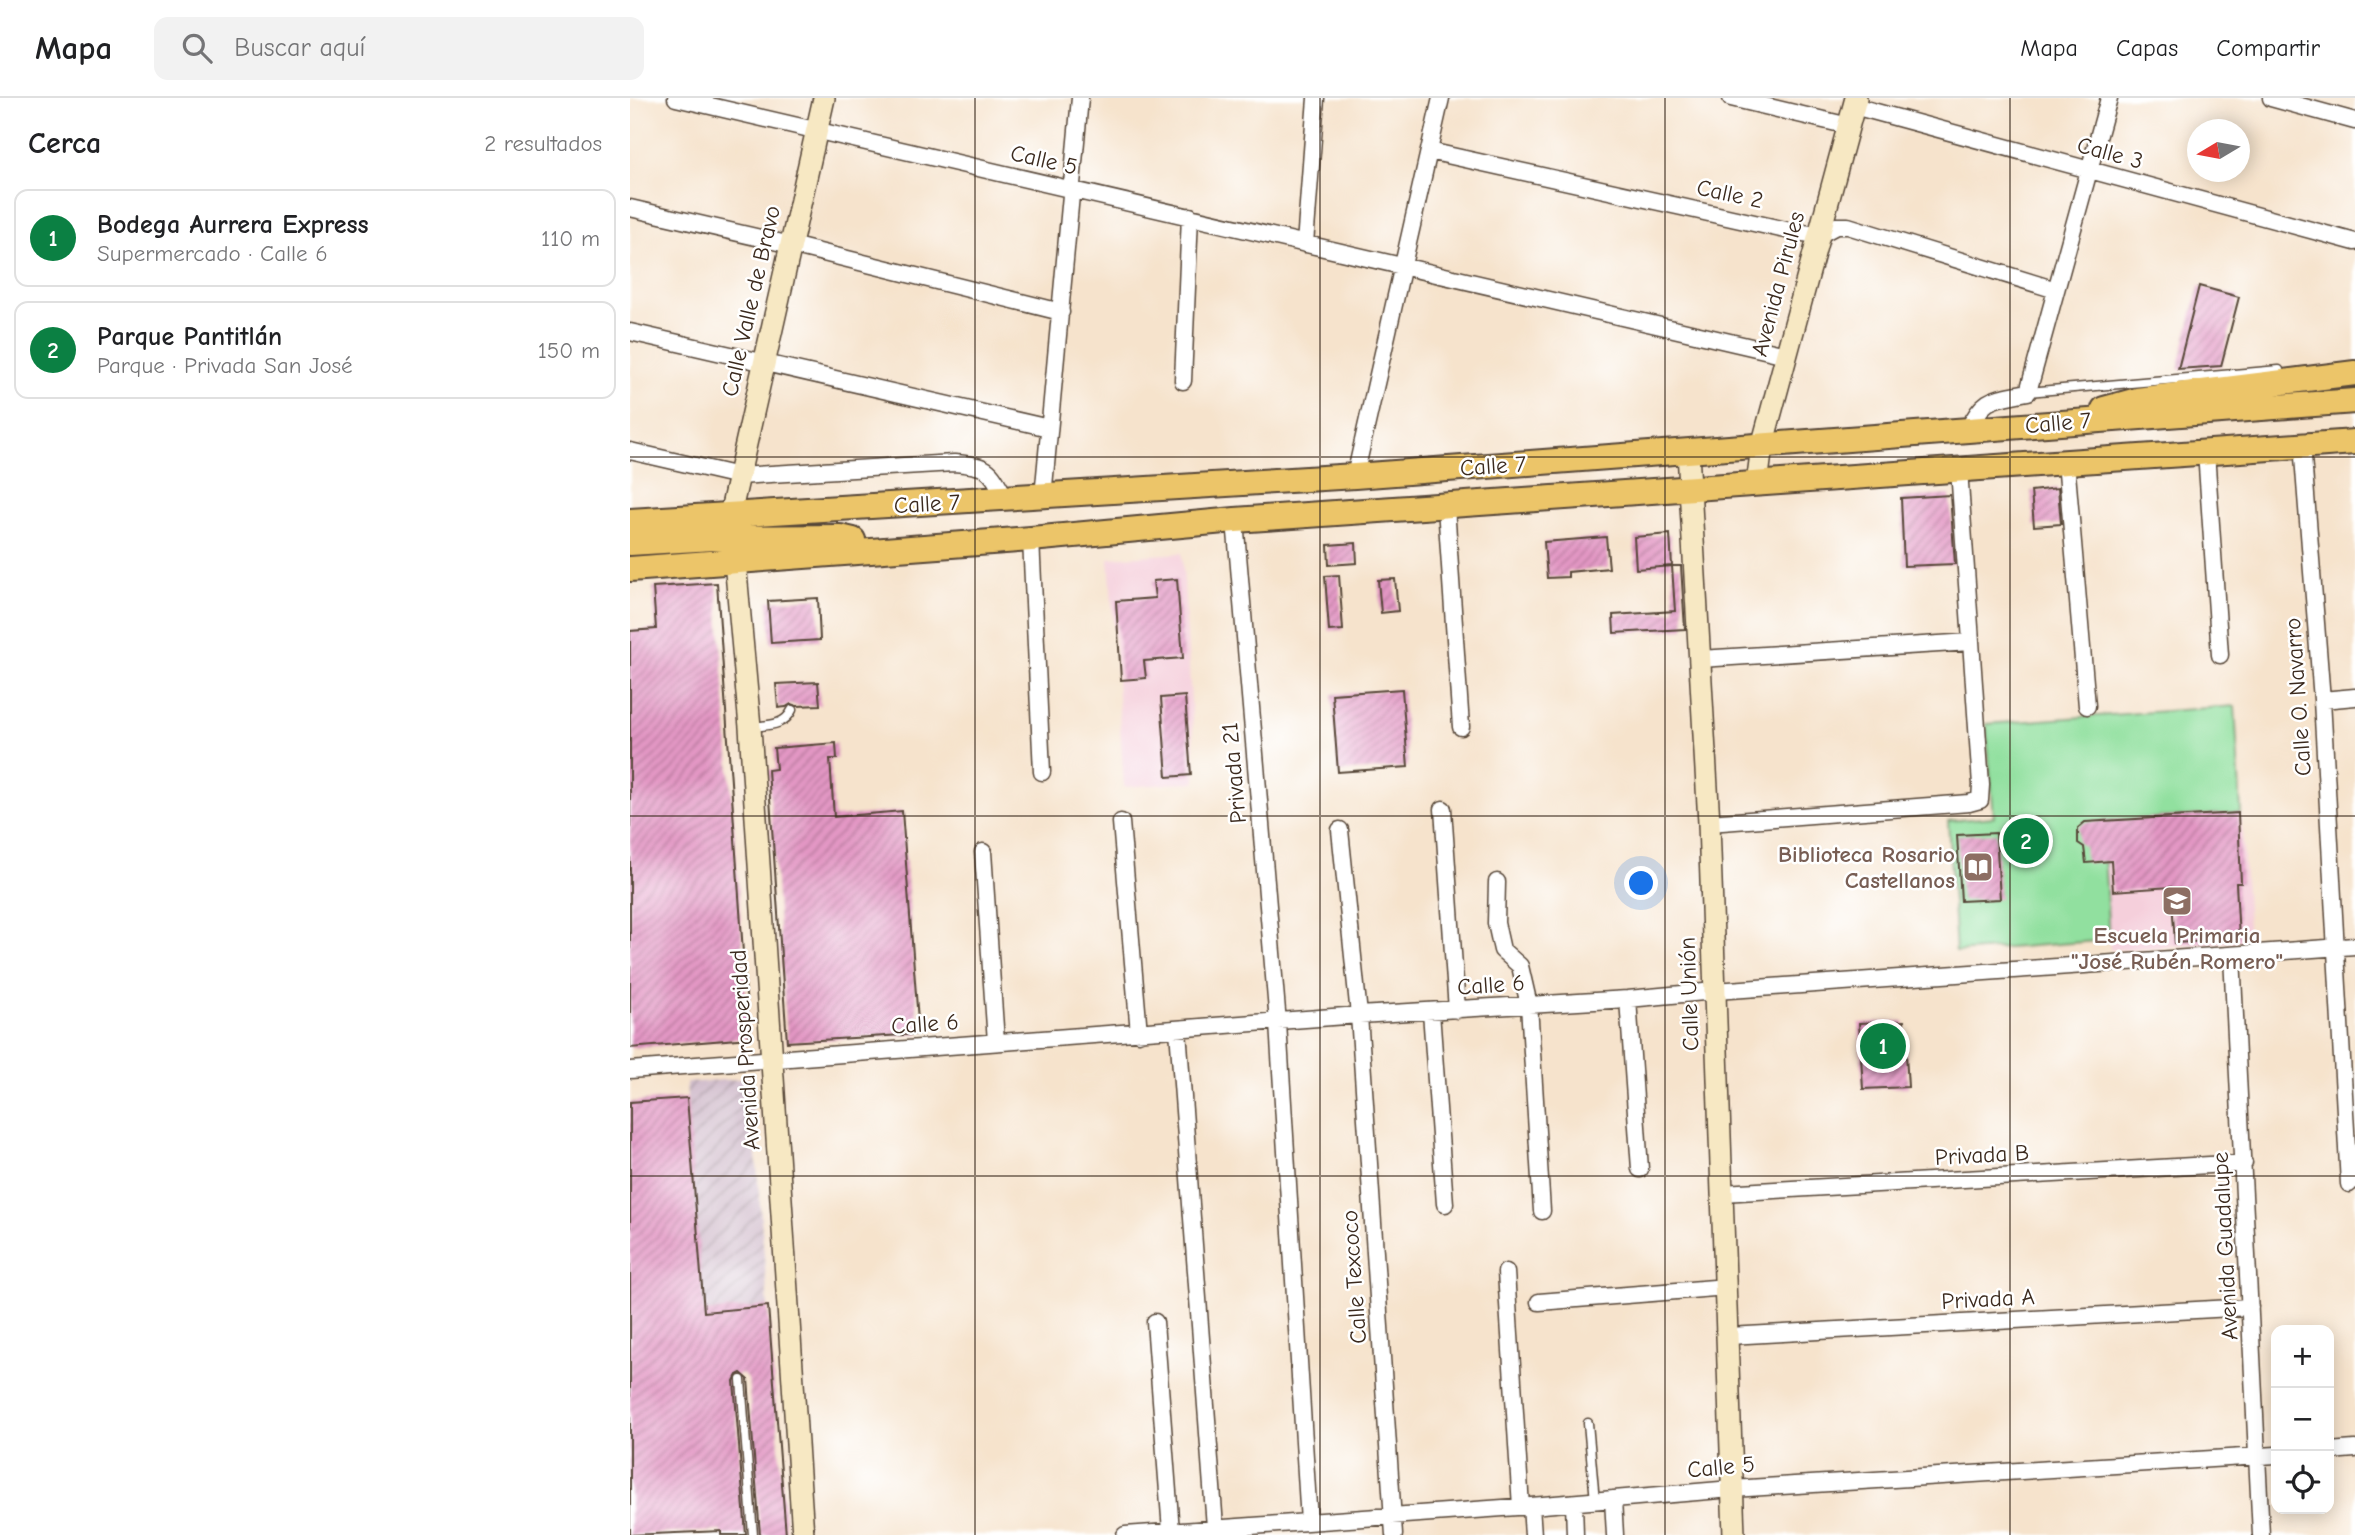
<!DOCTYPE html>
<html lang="es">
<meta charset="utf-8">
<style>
body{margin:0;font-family:"Comic Neue",sans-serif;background:#f2f2f2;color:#202124}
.controls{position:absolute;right:21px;bottom:21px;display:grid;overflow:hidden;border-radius:14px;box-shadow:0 4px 18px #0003}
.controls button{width:63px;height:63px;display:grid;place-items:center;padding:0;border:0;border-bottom:2px solid #e0e0e0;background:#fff;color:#202124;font:35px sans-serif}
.compass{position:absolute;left:1557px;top:21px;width:63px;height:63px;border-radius:50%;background:#fff;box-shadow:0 4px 18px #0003;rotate:260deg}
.you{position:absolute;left:1012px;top:786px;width:24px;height:24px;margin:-18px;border:5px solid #fff;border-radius:50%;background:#1a73e8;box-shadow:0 0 0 10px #1a73e833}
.badge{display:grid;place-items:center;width:46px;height:46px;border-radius:50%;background:#0b8043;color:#fff;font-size:23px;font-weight:700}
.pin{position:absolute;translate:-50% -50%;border:4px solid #fff;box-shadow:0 2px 7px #0006}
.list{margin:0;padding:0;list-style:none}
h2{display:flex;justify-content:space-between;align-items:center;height:91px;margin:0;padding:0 28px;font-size:30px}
h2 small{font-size:23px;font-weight:400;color:#757577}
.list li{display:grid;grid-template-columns:46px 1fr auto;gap:21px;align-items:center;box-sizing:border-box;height:98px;margin:0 14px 14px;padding:0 14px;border:2px solid #e0e0e0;border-radius:14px}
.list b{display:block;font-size:26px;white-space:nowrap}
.list p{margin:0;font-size:23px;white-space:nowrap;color:#757577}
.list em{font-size:23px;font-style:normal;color:#757577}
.icon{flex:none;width:38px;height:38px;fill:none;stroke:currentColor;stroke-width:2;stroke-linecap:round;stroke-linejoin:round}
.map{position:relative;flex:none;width:1725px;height:1437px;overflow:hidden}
header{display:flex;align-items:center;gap:42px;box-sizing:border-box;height:98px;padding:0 35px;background:#fff;border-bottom:2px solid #e0e0e0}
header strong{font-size:33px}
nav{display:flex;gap:38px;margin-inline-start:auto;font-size:24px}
.search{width:490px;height:63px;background:#f2f2f2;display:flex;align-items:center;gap:18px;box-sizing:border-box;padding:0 24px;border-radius:14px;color:#757577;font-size:26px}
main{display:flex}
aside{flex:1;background:#fff}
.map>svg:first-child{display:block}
</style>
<header>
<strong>Mapa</strong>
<div class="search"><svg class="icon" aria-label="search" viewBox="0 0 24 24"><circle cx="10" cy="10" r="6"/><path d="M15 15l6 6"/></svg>Buscar aquí</div>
<nav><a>Mapa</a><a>Capas</a><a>Compartir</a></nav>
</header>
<main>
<aside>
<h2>Cerca<small>2 resultados</small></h2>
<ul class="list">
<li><span class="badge">1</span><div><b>Bodega Aurrera Express</b><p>Supermercado · Calle 6</p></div><em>110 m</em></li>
<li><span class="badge">2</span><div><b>Parque Pantitlán</b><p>Parque · Privada San José</p></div><em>150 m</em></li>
</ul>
</aside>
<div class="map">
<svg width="1725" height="1437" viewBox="0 0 1725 1437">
<defs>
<pattern id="industrial-furrows" width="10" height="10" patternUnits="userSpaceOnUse" patternTransform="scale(1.75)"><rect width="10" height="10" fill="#d1bdcc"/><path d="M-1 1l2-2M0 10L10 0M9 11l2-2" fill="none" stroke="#ab9aa5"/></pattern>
<pattern id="building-hatch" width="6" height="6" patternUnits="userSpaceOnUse" patternTransform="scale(1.75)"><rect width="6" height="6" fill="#e397c4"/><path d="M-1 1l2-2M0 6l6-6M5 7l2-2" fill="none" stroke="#b97b9f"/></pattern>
</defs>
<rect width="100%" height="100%" fill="#fff"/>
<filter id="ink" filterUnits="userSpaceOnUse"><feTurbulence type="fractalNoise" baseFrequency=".0143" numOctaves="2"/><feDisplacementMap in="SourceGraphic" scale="14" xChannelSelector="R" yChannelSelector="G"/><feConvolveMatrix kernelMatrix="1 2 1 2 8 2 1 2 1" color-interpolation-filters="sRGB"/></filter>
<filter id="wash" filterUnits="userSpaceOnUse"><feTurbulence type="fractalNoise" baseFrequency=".00686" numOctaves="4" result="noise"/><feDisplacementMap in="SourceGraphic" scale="28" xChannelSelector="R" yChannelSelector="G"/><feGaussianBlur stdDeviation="1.57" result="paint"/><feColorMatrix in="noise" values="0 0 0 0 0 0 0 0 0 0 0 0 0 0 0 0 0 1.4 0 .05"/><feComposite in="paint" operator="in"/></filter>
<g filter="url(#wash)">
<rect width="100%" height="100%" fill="#f6e3cc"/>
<path fill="#f5cfdb" d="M552 455 566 684 494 689 479 460Z
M1611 715 1619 843 1480 852 1472 723Z"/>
<path fill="url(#industrial-furrows)" d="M120 980 138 1208 73 1214 56 985Z"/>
<path fill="#91e09f" stroke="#66855e" stroke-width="2" d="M1605 608 1611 715 1472 723 1479 842 1326 854 1318 723 1364 719 1356 626Z"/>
<g id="blocks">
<path fill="url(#building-hatch)" d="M1569 188 1609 199 1591 268 1548 271Z
M1428 390 1431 426 1404 428 1401 393Z
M1320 397 1325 466 1274 468 1271 400Z
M1040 436 1042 468 1006 471 1004 439Z
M976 439 979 470 938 474V479L917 480 914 444Z
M726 445 727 465 699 467 698 447Z
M1042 468H1051L1055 531 984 535 983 517 1045 513Z
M709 477 713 532 699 533 695 478Z
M547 481 553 560 514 563 516 580 491 582 486 503 525 500 523 483Z
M765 481 768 513 751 515 748 482Z
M87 485 119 940 0 950V533L26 531 23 489Z
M188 500 190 542 141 545 138 503Z
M188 584 190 607 167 608 161 606 156 609 148 610 146 586Z
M772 591 778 669 708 674 702 596Z
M555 598 561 677 537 679 531 600Z
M206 645 207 661H200L204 719 272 713 289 936 157 944 138 672 146 671 144 650Z
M1608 715 1611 785H1606L1609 841 1545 845 1541 789 1483 793 1481 763 1456 765 1454 749 1448 745V730L1455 724Z
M1366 735 1370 801 1331 803 1327 737Z
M1274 923 1278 989 1233 991 1229 925Z
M57 1000 74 1214 138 1208 156 1437H130L118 1281 111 1275 107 1277 104 1283 116 1437H91V1433L0 1437V1004Z"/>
</g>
</g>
<g filter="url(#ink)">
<use href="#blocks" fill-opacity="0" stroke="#574638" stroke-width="2"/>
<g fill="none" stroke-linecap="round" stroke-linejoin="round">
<g stroke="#574638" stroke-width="11">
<path id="lane" d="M1398 294 1649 272
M122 629C137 627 155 628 162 612
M111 1282 123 1437
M958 1325 965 1403"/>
</g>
<g stroke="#574638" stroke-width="19">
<path id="street" d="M46 0 1156 257
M1101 0 1219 28
M1641 0 1725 23
M1224 8 1725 144
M799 53 1165 134 1189 137 1206 128H1218L1426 192
M0 110 161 147 431 214
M675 146 686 0
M0 234 419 330
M553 283 560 118
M1338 332C1354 298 1363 301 1398 294L1479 0
M1672 346 1692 602 1719 1086
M0 353 109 378 324 365C360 368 359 370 376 401
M1576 354 1590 557
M1436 363 1457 608
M725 378 811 0
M413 399 450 0
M816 409 831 629
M605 422 648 925 679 1424
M401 441 412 674
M1070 561 1341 544
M1692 602 1725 599
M813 711 827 912
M491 724 509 935
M1079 725 1339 705 1350 702 1351 687 1329 371
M710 732 729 917 764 1437
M353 754 366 944
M867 784 866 825 872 852 890 868 899 907 912 1113
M1602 858 1631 1437
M998 901 1010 1071
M801 914 815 1106
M548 932 585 1429
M0 972 729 917 998 901 1085 893 1725 848
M1092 1095 1614 1065
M876 1174 891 1409
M909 1204 1097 1189
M525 1224 541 1433
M1099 1238 1620 1209
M1699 1353 1725 1351
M983 1401 985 1437
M944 1405 945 1437
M901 1408 903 1437
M495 1437 901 1408 1102 1391 1646 1357"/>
</g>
<g stroke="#574638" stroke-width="24">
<path id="secondary" d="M1058 354 1079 725 1104 1437
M1127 386 1132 348 1226 0
M100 417 194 0
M105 463 120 629 173 1437"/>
</g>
<g stroke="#574638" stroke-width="28">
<path id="primary" d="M1474 311 1507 302 1725 275
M0 423 725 378 1725 303
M0 445 82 440 210 439 223 442
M0 471 401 441 605 422 1725 344"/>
</g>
<use href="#lane" stroke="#fff" stroke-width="8"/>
<use href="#street" stroke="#fff" stroke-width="16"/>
<use href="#secondary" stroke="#f7e8c3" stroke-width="21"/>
<use href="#primary" stroke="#ecc569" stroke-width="24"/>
</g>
</g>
<path fill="none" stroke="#3b2a1e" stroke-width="2" stroke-opacity="0.55" d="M345 0V1437M690 0V1437M1035 0V1437M1380 0V1437M0 359H1725M0 718H1725M0 1078H1725"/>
<defs>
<g id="library-square" transform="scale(1.575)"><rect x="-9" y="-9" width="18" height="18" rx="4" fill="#8d6e63" stroke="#fff"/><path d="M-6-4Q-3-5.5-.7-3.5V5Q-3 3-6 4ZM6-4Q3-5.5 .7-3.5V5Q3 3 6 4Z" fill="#fff"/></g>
<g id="school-square" transform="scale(1.575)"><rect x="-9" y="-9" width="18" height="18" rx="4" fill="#8d6e63" stroke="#fff"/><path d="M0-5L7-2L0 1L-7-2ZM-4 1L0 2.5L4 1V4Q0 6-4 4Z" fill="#fff"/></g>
</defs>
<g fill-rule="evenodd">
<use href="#library-square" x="1348" y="769"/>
<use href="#school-square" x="1547" y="803"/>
</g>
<g text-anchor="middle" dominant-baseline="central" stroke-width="5" stroke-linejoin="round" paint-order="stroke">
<g font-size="23" fill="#3b2a1e" stroke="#fff">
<text transform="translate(1480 55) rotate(15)">Calle 3</text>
<text transform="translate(414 62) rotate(13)">Calle 5</text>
<text transform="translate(1100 96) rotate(12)">Calle 2</text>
<text transform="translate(1148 186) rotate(-75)">Avenida Pirules</text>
<text transform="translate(121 203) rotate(-77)">Calle Valle de Bravo</text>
<text transform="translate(1428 325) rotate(-5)">Calle 7</text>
<text transform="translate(863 368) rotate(-4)">Calle 7</text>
<text transform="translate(297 406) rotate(-3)">Calle 7</text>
<text transform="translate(1668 599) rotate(-94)">Calle O. Navarro</text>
<text transform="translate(604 675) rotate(-95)">Privada 21</text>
<text transform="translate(861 887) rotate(-4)">Calle 6</text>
<text transform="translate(1059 896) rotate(-92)">Calle Unión</text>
<text transform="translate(295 926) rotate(-4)">Calle 6</text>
<text transform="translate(115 952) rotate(-94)">Avenida Prosperidad</text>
<text transform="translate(1352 1057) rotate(-3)">Privada B</text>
<text transform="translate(1595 1148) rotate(-93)">Avenida Guadalupe</text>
<text transform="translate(724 1179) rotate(-94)">Calle Texcoco</text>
<text transform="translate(1358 1201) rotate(-3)">Privada A</text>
<text transform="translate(1091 1369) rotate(-5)">Calle 5</text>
</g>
<g font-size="23" font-weight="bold" fill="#785e54" stroke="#fff" text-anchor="end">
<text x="1325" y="756">Biblioteca Rosario<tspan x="1325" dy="26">Castellanos</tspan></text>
<text x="1547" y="837" text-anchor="middle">Escuela Primaria<tspan x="1547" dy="26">"José Rubén Romero"</tspan></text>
</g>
</g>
</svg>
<div class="controls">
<button>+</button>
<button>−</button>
<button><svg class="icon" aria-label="locate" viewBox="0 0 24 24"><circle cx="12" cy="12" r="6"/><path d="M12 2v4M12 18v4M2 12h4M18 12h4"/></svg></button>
</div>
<svg class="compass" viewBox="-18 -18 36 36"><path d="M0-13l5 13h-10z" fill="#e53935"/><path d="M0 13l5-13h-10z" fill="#757577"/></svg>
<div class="you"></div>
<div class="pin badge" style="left:1253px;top:948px">1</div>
<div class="pin badge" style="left:1396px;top:743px">2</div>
</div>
</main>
